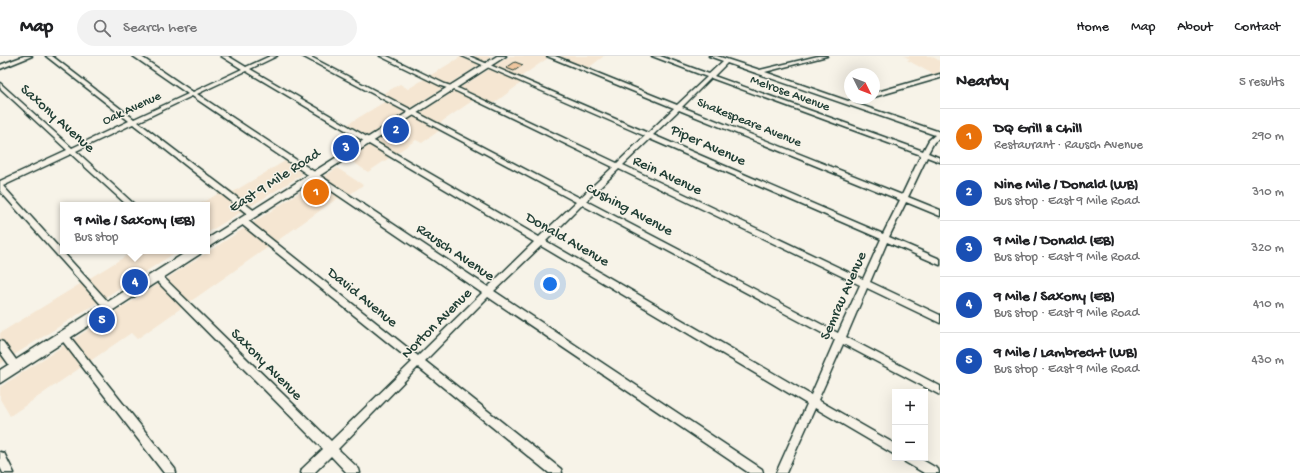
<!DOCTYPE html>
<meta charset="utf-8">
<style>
body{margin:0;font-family:"Gochi Hand",sans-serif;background:#f2f2f2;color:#202124}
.controls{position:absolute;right:12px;bottom:12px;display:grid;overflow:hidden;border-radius:0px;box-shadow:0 4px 16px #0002}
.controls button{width:36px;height:36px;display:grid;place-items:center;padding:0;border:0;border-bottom:1px solid #e0e0e0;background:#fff;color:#202124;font:20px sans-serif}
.compass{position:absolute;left:844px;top:12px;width:36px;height:36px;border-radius:50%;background:#fff;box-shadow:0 4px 16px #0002;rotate:132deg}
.you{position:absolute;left:550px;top:228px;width:14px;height:14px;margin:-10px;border:3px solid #fff;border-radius:50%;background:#1a73e8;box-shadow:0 0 0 6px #1a73e833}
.badge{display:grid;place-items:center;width:26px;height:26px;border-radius:50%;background:#0b8043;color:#fff;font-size:13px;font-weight:700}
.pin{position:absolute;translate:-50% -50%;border:2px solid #fff;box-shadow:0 1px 4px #0006}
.popup{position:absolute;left:60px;top:146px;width:150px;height:52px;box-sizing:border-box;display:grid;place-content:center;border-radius:0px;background:#fff;filter:drop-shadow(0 1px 3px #0005);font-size:13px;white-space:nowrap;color:#757577}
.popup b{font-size:15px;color:#202124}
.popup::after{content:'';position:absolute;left:50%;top:100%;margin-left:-8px;border:8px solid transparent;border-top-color:#fff}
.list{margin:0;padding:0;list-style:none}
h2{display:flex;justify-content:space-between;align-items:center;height:52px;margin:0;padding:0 16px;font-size:17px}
h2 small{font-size:13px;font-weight:400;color:#757577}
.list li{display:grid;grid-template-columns:26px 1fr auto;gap:12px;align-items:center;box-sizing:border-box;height:56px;padding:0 16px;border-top:1px solid #e0e0e0}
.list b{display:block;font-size:15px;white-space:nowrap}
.list p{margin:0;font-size:13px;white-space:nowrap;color:#757577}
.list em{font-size:13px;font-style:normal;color:#757577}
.icon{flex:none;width:22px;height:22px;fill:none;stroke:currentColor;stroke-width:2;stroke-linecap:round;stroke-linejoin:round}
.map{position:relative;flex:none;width:940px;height:417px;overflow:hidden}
header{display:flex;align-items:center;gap:24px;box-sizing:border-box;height:56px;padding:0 20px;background:#fff;border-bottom:1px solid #e0e0e0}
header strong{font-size:19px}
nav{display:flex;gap:22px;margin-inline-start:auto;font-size:14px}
.search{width:280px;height:36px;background:#f2f2f2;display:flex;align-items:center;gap:10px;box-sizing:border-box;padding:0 14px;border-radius:22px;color:#757577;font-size:15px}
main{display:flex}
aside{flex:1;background:#fff}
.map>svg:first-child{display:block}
</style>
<header>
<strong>Map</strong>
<div class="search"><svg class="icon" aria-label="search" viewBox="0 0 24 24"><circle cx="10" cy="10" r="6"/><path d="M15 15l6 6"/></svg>Search here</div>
<nav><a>Home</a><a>Map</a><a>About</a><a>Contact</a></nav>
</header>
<main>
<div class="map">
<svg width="940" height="417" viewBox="0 0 940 417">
<rect width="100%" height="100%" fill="#f7f3e8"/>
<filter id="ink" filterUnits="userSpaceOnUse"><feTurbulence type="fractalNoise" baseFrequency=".025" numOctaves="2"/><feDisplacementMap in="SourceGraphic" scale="8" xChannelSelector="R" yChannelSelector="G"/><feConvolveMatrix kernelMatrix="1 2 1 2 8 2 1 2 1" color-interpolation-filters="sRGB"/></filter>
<g filter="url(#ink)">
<path fill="#f5e6d2" d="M462 0H493L367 80 348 68 391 42 383 38 400 28 408 33Z
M510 0H604L583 16 548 2 516 24 521 27 493 48 478 41 434 71 440 74 422 87 416 84 368 116 348 103Z
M904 0H931L940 5V22L907 4 910 3Z
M285 105 303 118 207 177V149H198L228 132 233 136Z
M337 112 363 129 342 144 338 142 137 283 131 277 10 360 0 343V331Z
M134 195H178L0 308V277Z"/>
<path fill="#efc69f" stroke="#1f3d34" d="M515 6 523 9 514 15 506 12Z"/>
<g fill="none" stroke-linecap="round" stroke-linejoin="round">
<g stroke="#1f3d34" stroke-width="3">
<path id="minor" d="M24 0H32L0 13V9Z
M46 0H52L134 63 188 38 133 0H140L193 36 242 13 221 0H228L246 11 270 0H277L250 13 539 181 576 146 302 0H309L580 142 613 111 456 35 441 30 380 0H387L445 28 460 33 617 107 645 80 462 0H469L648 77 674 52 547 0H555L677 49 707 21 652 0H660L709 18 723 5 709 0H717L760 14 818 0H827L765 16 848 45 857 42H866L854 47 940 76V82L934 86 928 97 940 102V106L927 101 908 141 940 154V160L906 146 889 181 940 203V209L887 186 870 226 940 259V267L867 232 846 281 940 330V339L843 288 818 344 895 388V399L815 352 786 417H776L807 348 541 190 494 235 762 413 763 417H749L488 241 425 305 561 413 562 417H549L418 311 338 393 359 413 360 417H347L331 400 314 417H301L302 413 323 393 154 222 153 220 154 218H160L331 385 412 306 240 167 239 165 240 163H246L418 300 482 237 192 40 138 66 256 156 257 158 256 160H250L133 68 76 95 135 149H127L71 98 3 130 111 249 112 251 111 253 108 254 105 253 0 135V125L67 94 0 32V27L72 92 129 65ZM727 7 935 79 929 84 923 95 714 20ZM246 15 534 186 488 231 197 38ZM711 22 921 99 902 139 682 51ZM679 54 900 144 883 178 653 79ZM650 83 881 183 863 223 623 109ZM619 113 860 229 838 277 586 145ZM582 149 835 284 811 339 546 185Z
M940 18V22L874 41V37Z
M64 276 67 277 175 413 176 417H164L61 283 60 280 61 277Z
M0 285 3 286 19 308 21 311 19 314 16 315 13 314 0 296Z
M0 396 4 397 14 417H3L0 411Z
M904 402H919L938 413 939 417H924L905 406Z"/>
</g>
<g stroke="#1f3d34" stroke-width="3">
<path id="major" d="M497 0H506L207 192V183Z
M188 195H201L200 198 0 327V314Z"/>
</g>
<use href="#minor" fill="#f7f3e8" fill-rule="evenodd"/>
<use href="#major" fill="#f7f3e8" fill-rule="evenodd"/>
</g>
</g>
<g text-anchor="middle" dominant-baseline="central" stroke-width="3" stroke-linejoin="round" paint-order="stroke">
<g font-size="13" fill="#1f3d34" stroke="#f7f3e8">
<text transform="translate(790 38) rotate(20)">Melrose Avenue</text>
<text transform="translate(132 53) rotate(-25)">Oak Avenue</text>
<text transform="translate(749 67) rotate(22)">Shakespeare Avenue</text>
</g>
<g font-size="15" fill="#1f3d34" stroke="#f7f3e8">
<text transform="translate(57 63) rotate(42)">Saxony Avenue</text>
<text transform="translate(708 90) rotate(24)">Piper Avenue</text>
<text transform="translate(667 120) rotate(25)">Rein Avenue</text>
<text transform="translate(275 125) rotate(-33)">East 9 Mile Road</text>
<text transform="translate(629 154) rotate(28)">Cushing Avenue</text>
<text transform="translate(567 184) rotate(30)">Donald Avenue</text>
<text transform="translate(455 197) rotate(34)">Rausch Avenue</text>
<text transform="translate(844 240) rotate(-66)">Semrau Avenue</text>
<text transform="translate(362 242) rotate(39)">David Avenue</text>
<text transform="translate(437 268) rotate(-45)">Norton Avenue</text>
<text transform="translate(266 309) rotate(45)">Saxony Avenue</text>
</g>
</g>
</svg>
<div class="controls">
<button>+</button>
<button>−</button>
</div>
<svg class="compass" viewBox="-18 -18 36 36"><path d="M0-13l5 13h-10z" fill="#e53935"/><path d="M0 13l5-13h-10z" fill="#757577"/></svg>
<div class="you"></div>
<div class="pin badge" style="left:316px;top:136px;background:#e8710a">1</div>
<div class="pin badge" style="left:396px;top:74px;background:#1a4fb4">2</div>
<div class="pin badge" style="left:346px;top:92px;background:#1a4fb4">3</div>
<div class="pin badge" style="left:135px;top:226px;background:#1a4fb4">4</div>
<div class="popup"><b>9 Mile / Saxony (EB)</b>Bus stop</div>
<div class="pin badge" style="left:102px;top:264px;background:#1a4fb4">5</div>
</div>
<aside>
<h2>Nearby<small>5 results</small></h2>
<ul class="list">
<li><span class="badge" style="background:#e8710a">1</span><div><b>DQ Grill &amp; Chill</b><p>Restaurant · Rausch Avenue</p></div><em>290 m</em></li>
<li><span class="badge" style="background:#1a4fb4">2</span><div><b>Nine Mile / Donald (WB)</b><p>Bus stop · East 9 Mile Road</p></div><em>310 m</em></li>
<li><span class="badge" style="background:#1a4fb4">3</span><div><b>9 Mile / Donald (EB)</b><p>Bus stop · East 9 Mile Road</p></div><em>320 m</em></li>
<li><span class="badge" style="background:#1a4fb4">4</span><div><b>9 Mile / Saxony (EB)</b><p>Bus stop · East 9 Mile Road</p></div><em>410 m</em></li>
<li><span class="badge" style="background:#1a4fb4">5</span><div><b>9 Mile / Lambrecht (WB)</b><p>Bus stop · East 9 Mile Road</p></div><em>430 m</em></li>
</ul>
</aside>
</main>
